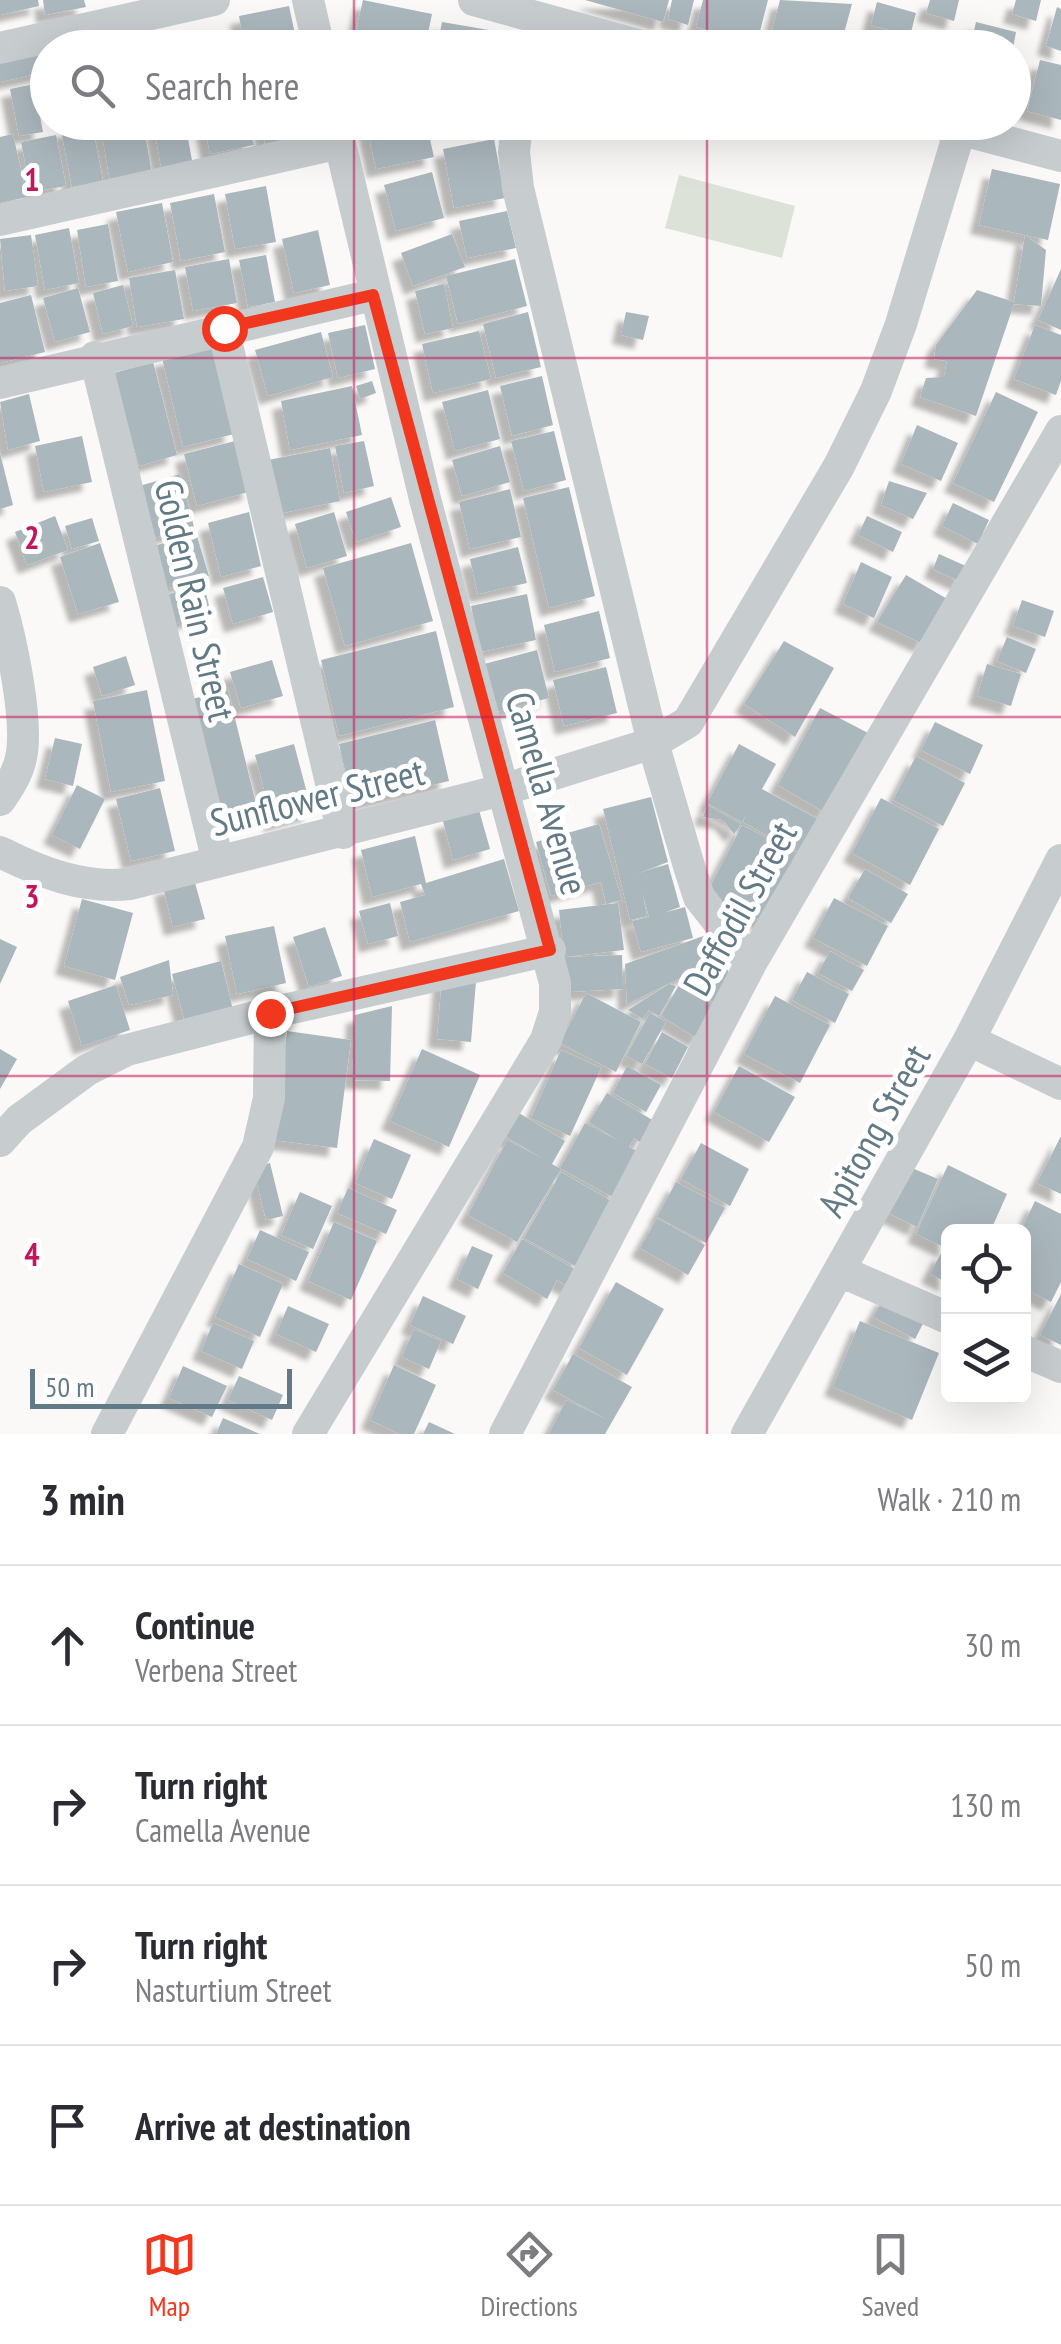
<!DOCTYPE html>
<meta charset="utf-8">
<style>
body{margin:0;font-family:"PT Sans Narrow",sans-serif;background:#f7f7f7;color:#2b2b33}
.controls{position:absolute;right:30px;bottom:30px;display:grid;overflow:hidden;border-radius:15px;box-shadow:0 10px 40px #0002}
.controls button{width:90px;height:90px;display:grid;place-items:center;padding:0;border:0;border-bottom:2px solid #e1e1e2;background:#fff;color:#2b2b33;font:50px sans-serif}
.scale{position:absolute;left:30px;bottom:25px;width:262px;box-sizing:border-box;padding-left:10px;border:5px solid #627a85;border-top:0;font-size:28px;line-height:35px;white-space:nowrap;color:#627a85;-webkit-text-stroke:8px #fff;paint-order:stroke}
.stop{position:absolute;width:30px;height:30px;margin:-22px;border:8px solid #f2371f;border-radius:50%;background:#fff}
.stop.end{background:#f2371f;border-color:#fff;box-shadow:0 2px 10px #0008}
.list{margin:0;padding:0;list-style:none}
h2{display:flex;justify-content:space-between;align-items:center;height:130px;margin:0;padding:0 40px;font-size:42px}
h2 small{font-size:32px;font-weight:400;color:#7c7c81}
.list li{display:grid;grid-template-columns:65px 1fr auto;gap:30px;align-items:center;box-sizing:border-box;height:160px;padding:0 40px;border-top:2px solid #e1e1e2}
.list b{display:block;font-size:38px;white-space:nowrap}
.list p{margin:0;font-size:32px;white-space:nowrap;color:#7c7c81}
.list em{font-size:32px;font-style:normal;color:#7c7c81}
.icon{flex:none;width:55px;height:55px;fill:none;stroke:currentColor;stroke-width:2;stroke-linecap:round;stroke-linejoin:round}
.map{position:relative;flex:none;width:1061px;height:1434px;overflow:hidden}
.search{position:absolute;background:#fff;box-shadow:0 10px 40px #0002;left:30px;right:30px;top:30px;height:110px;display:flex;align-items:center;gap:25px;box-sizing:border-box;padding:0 35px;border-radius:55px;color:#7c7c81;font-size:38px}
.sheet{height:770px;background:#fff}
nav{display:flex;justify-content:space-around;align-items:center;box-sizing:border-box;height:140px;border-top:2px solid #e1e1e2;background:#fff;font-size:28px;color:#7c7c81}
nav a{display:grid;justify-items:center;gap:5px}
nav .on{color:#f2371f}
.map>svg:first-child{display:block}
</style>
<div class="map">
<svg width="1061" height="1434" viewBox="0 0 1061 1434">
<defs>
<filter id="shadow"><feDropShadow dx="-9" dy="9" stdDeviation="2.5" flood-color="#0004"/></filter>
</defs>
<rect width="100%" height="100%" fill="#faf9f7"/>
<path fill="#dce2d8" d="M679 175 795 206 782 258 665 228Z"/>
<path fill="#aab7bc" filter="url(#shadow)" d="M0 0H38L39 6 0 15Z
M43 0H84L86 7 45 15Z
M363 0 432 14 425 48H352Z
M585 0H669L663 22Z
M672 0H694L688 25 668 19Z
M703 0H768L757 43 696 27Z
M780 0 852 4 840 48H791L769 41Z
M930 0H959L954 21 926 13Z
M1016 0H1041L1036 21 1012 14Z
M877 2 916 13 910 36 871 25Z
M289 6 298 48H245L239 16Z
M1057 7 1061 9V51L1046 46Z
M442 22 518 35 516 48H437Z
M976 22 1016 32 1013 48H970Z
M929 36 959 44 958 48H925Z
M180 38 181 48H136V46Z
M39 46 45 72 0 82V55Z
M1040 60 1061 65V120L1027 111Z
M48 81V114H46L39 83Z
M34 84 43 132 19 136 10 89Z
M100 122H143L152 174 110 181Z
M153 122H185L193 166 162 172Z
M204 122H249L254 145 210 154Z
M261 122H314L316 134 265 144Z
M366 122H426L434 157 376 169Z
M92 124 103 181 72 187 61 130Z
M13 134 27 197 0 203V137Z
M56 135 66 186 31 192 21 142Z
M494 139 505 198 454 208 443 149Z
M992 169 1060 184 1048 240 1025 235 1046 250 1041 306 1014 304 976 416 920 397 926 378 944 377 947 361 934 359 936 345 977 290 1014 302 1025 235 979 225Z
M432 172 444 218 396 231 384 185Z
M266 186 276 242 235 249 225 194Z
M214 194 225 252 181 261 170 203Z
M162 203 173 262 128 272 116 212Z
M507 211 516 248 467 258 459 221Z
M108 224 118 281 86 287 77 230Z
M69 228 79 283 45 290 35 235Z
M318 230 330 285 294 293 282 239Z
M452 234 465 267 413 286 401 253Z
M31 235 38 286 5 291 0 239Z
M266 255 275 302 248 307 239 260Z
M229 259 237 303 193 311 185 267Z
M515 259 527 306 458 324 446 276Z
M1061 269V330L1038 320Z
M175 270 184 319 137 327 129 278Z
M444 284 453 328 425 334 415 291Z
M123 285 133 326 103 334 93 293Z
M78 288 90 332 55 342 43 298Z
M31 295 45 352 0 363V303Z
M528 312 541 367 496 378 483 324Z
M626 312 649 316 643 340 621 335Z
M365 325 375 369 338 378 328 333Z
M1035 325 1061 335V381L1056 395 1014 379Z
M479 331 491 379 433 393 422 344Z
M321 332 333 377 268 396 255 350Z
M213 346 234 434 183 447 162 358Z
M153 362 177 455 139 466 114 373Z
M542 376 553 425 512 436 500 386Z
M372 381 376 393 360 399 356 386Z
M352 386 362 435 290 450 281 401Z
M488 390 500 439 455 451 442 402Z
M996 392 1038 412 994 502 953 483Z
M29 394 40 441 8 450 0 402Z
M917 425 958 443 941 481 901 464Z
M554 431 566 480 524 491 511 441Z
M82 436 92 482 44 492 35 446Z
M239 440 252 491 197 506 184 454Z
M364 441 374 486 344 493 335 446Z
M500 446 510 482 462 496 452 460Z
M330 448 340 501 278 514 268 460Z
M0 453 13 505 0 509Z
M180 474 194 527 150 539 136 487Z
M889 481 927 493 913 519 881 505Z
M569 487 595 596 549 608 523 498Z
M510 489 521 537 470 549 459 502Z
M391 497 401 527 356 542 346 512Z
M953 503 989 520 978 544 942 526Z
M249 512 261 566 221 577 208 523Z
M334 512 347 556 307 568 295 524Z
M55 516 68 550 27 565 15 532Z
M867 516 902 532 893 552 858 535Z
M92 518 99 541 72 549 65 526Z
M196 533 209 576 161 590 148 548Z
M100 543 119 602 78 614 60 557Z
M411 543 433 621 345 646 323 568Z
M518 547 527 583 478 594 470 559Z
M939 554 968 567 961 582 933 569Z
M861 562 892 577 874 618 843 604Z
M906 575 949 600 923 644 877 622Z
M263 577 273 612 233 624 223 588Z
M204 585 211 614 172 624 165 595Z
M527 594 536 640 481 652 471 606Z
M1022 600 1054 611 1045 637 1013 626Z
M599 611 610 658 555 672 544 625Z
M436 631 454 707 339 736 321 660Z
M1007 637 1036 649 1026 673 997 661Z
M784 641 834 668 795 737 744 704Z
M537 650 549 698 496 712 484 664Z
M126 656 135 685 102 696 93 667Z
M272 660 283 696 241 708 230 672Z
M987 664 1021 674 1011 706 977 696Z
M606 667 617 713 564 726 553 680Z
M147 690 165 781 111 792 93 701Z
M228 690 259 816 223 825 192 699Z
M820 708 870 734 826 813 778 785Z
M435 720 449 781 353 804 339 744Z
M935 722 983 745 970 774 921 750Z
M55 738 82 744 73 786 45 779Z
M294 744 312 812 273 823 255 755Z
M739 744 776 764 762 789 825 823 807 857 743 822 746 815 742 822 707 803Z
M916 756 965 783 943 826 893 800Z
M77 785 105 799 80 849 52 835Z
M160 788 175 851 131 861 116 799Z
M651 797 668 862 636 874 668 864 680 907 663 913 685 907 693 938 641 952 632 921 649 917 642 891 647 916 630 920 603 809Z
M881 798 939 829 910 885 852 853Z
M707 805 741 824 734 834 723 820 703 817Z
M479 810 490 849 453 860 443 821Z
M599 824 622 900 606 904 601 882 551 896 536 842Z
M742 825 803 857 768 925 707 893Z
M415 836 426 883 504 859 519 911 410 942 400 902 425 895 421 884 372 897 361 850Z
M865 869 908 894 891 923 848 898Z
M194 879 205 919 173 927 163 887Z
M834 898 888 926 867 966 813 938Z
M82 899 133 913 115 980 64 966Z
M390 903 398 936 368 944 359 911Z
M618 903 624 950 564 957 559 910Z
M274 926 286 983 237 994 225 936Z
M325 927 342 976 309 987 293 937Z
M706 935 717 960 627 1004 625 964Z
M0 939 17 947 0 984Z
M830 951 864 970 852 991 818 973Z
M622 955 623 989 567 992 565 957Z
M169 960 173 995 129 1005 120 977Z
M720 960 737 983 721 1007 687 985Z
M221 961 233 1010 185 1022 172 974Z
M807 972 849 994 835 1023 792 1000Z
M442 978 476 981 471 1042 437 1039Z
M669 984 676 986 659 1016 649 1010 643 1019 628 1010Z
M116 985 130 1030 82 1046 68 1001Z
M679 985 717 1008 698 1039 661 1016Z
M586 993 641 1022 616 1072 560 1043Z
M775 996 830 1025 800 1083 744 1054Z
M392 1006 390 1081 352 1080 355 1015Z
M650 1013 666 1022 642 1064 626 1056Z
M287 1031 351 1040 337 1148 273 1140Z
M662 1032 688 1047 672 1078 645 1064Z
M0 1049 17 1059 0 1089Z
M422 1049 480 1075 449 1147 390 1121Z
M561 1050 601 1068 570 1136 531 1118Z
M627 1066 661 1085 646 1112 613 1093Z
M739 1066 795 1097 769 1142 714 1112Z
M607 1093 654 1121 641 1143 634 1138 629 1147 639 1152 614 1198 560 1168 585 1123 619 1141 589 1122Z
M519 1113 565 1141 552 1164 561 1169 517 1242 468 1215 507 1140 544 1159 506 1137Z
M1061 1136V1194L1037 1183Z
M374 1139 411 1155 392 1199 355 1183Z
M701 1143 749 1169 730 1206 681 1179Z
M270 1163 283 1216 266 1220 253 1168Z
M948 1165 1007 1194 990 1232H948V1249L916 1234Z
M907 1166 938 1179 917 1227 886 1212Z
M561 1172 613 1202 577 1267 524 1238Z
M676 1182 725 1208 706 1243 657 1217Z
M348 1188 397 1210 386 1234 337 1213Z
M300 1192 332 1206 313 1249 281 1235Z
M1035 1201 1061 1214V1282L1051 1302 1024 1288V1232H1020Z
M657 1218 705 1245 688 1275 640 1248Z
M334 1222 377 1241 351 1300 308 1281Z
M260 1230 309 1252 296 1281 247 1259Z
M522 1239 580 1272 571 1288 557 1280 547 1299 503 1273Z
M472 1246 493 1255 478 1289 457 1279Z
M942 1251 948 1255V1283L930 1274Z
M239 1264 283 1284 260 1337 215 1317Z
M616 1282 664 1309 627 1375 579 1348Z
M1061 1294V1345L1040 1335Z
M885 1295 927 1316 915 1339 873 1317Z
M423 1296 466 1316 453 1344 410 1325Z
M288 1306 329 1324 316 1352 276 1334Z
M860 1321 939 1353 912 1420 833 1387Z
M213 1323 254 1341 242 1369 201 1351Z
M414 1329 441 1341 429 1369 402 1357Z
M573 1354 632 1387 605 1434H549L566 1400 608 1420 553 1390Z
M394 1365 436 1385 414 1434H400L370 1420Z
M183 1366 227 1386 212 1417 169 1398Z
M239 1376 283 1395 272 1420 228 1400Z
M223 1418 260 1434H216Z
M429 1422 455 1434H423Z"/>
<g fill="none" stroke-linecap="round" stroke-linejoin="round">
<path stroke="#c7cccf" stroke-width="32" d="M308 0 319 48
M474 0 649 48
M0 48 214 0
M517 122 514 152 518 188 653 743 689 866 699 897 751 963
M932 122 1061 156
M0 220 340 143
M223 328 343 833
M95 357 218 862
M0 383 373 295
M0 602C11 638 29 722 21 758 18 773 9 787 0 800
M0 852C42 873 83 889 130 884L506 789 653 743 688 722 839 466 876 391 901 324 960 130
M969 1040 1061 1084
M0 1141 19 1120 87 1070 127 1050 270 1013 550 950
M840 1271 948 1318
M1024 1351 1061 1367
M107 1434 258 1147 269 1098 270 1013
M308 1434 546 1040 555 1012V983L425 499 335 122
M505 1434 751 963 1061 431
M747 1434 969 1040 1061 860"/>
</g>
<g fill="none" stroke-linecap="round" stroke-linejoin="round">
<path stroke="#f2371f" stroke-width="12" d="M224 328 373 295 550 950 270 1013"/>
</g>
<path fill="none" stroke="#c2185b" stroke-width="2.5" stroke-opacity="0.55" d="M354 0V48M707 0V48M354 122V1434M707 122V1434M0 358H1061M0 717H1061M0 1076H1061"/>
<g text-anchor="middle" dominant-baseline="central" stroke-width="10" stroke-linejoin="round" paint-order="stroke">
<g font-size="38" fill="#627a85" stroke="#fff">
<text transform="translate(196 600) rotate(77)">Golden Rain Street</text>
<text transform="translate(548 793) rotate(74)">Camella Avenue</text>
<text transform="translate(317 796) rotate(-14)">Sunflower Street</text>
<text transform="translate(739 908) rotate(-61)">Daffodil Street</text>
<text transform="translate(873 1130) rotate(-61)">Apitong Street</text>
</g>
</g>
<g font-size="32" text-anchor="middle" font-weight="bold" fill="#c2185b" stroke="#fff" stroke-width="10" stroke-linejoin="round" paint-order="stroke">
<text x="32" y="191">1</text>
<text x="32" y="549">2</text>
<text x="32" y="908">3</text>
<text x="32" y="1266">4</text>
</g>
</svg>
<div class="controls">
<button><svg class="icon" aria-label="locate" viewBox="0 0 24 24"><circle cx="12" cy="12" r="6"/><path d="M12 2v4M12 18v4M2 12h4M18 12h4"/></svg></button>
<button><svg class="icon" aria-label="layers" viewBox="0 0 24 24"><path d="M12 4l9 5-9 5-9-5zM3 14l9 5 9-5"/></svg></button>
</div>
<div class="scale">50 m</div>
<div class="stop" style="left:224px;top:328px"></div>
<div class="stop end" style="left:270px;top:1013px"></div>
<div class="search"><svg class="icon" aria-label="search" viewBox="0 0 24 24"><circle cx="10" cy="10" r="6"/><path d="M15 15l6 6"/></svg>Search here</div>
</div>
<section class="sheet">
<h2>3 min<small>Walk · 210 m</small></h2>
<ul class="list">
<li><svg class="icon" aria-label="ahead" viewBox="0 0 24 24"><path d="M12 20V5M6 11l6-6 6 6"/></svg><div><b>Continue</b><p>Verbena Street</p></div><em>30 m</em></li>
<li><svg class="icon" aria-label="right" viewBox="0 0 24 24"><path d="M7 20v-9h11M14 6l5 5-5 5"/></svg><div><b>Turn right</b><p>Camella Avenue</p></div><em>130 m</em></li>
<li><svg class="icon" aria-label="right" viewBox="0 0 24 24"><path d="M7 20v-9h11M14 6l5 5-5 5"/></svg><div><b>Turn right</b><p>Nasturtium Street</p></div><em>50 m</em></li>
<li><svg class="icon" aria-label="arrive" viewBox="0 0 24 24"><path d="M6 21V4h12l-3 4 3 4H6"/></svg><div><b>Arrive at destination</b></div></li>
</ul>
</section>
<nav>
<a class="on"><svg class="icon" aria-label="map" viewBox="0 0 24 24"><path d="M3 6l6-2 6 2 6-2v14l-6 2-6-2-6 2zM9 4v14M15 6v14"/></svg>Map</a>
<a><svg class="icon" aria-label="directions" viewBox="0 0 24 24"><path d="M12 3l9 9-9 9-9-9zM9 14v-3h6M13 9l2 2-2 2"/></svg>Directions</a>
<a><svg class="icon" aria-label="saved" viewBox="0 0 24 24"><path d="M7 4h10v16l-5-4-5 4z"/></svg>Saved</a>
</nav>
